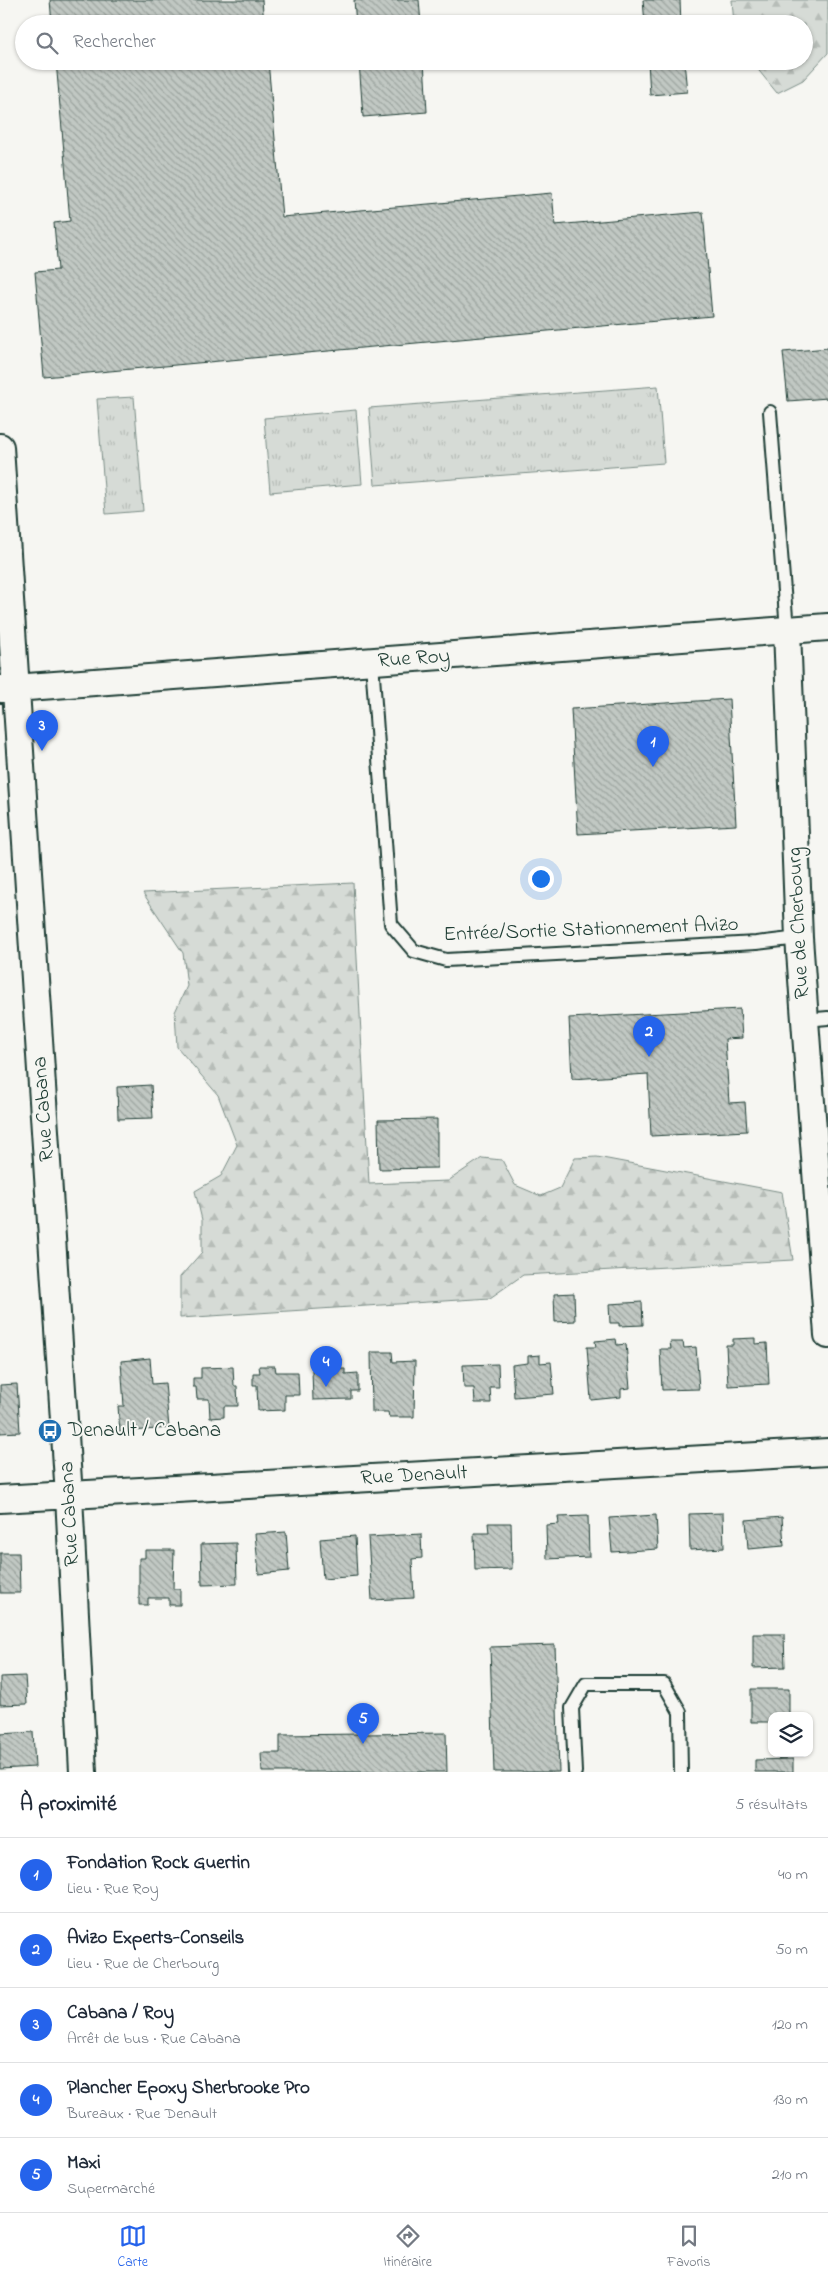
<!DOCTYPE html>
<html lang="fr">
<meta charset="utf-8">
<style>
body{margin:0;font-family:"Indie Flower",sans-serif;background:#f2f2f3;color:#1f2937}
.controls{position:absolute;right:15px;bottom:15px;display:grid;overflow:hidden;border-radius:10px;box-shadow:0 1px 4px #0004}
.controls button{width:45px;height:45px;display:grid;place-items:center;padding:0;border:0;border-bottom:1px solid #e0e1e3;background:#fff;color:#1f2937;font:25px sans-serif}
.you{position:absolute;left:540px;top:878px;width:18px;height:18px;margin:-12px;border:4px solid #fff;border-radius:50%;background:#1a73e8;box-shadow:0 0 0 8px #1a73e833}
.badge{display:grid;place-items:center;width:32px;height:32px;border-radius:50%;background:#2563eb;color:#fff;font-size:16px;font-weight:700}
.pin{position:absolute;translate:-50% -41px;filter:drop-shadow(0 1px 2px #0008)}
.pin::after{content:'';position:absolute;top:26px;width:18px;height:15px;background:inherit;clip-path:polygon(0 0,100% 0,50% 100%)}
.list{margin:0;padding:0;list-style:none}
h2{display:flex;justify-content:space-between;align-items:center;height:65px;margin:0;padding:0 20px;font-size:21px}
h2 small{font-size:16px;font-weight:400;color:#747a83}
.list li{display:grid;grid-template-columns:32px 1fr auto;gap:15px;align-items:center;box-sizing:border-box;height:75px;padding:0 20px;border-top:1px solid #e0e1e3}
.list b{display:block;font-size:19px;white-space:nowrap}
.list p{margin:0;font-size:16px;white-space:nowrap;color:#747a83}
.list em{font-size:16px;font-style:normal;color:#747a83}
.icon{flex:none;width:28px;height:28px;fill:none;stroke:currentColor;stroke-width:2;stroke-linecap:round;stroke-linejoin:round}
.map{position:relative;flex:none;width:828px;height:1772px;overflow:hidden}
.search{position:absolute;background:#fff;box-shadow:0 1px 4px #0004;left:15px;right:15px;top:15px;height:55px;display:flex;align-items:center;gap:12px;box-sizing:border-box;padding:0 18px;border-radius:28px;color:#747a83;font-size:19px}
.sheet{height:440px;background:#fff}
nav{display:flex;justify-content:space-around;align-items:center;box-sizing:border-box;height:70px;border-top:1px solid #e0e1e3;background:#fff;font-size:14px;color:#747a83}
nav a{display:grid;justify-items:center;gap:2px}
nav .on{color:#2563eb}
.map>svg:first-child{display:block}
</style>
<div class="map">
<svg width="828" height="1772" viewBox="0 0 828 1772">
<defs>
<pattern id="grass-tufts" width="24" height="20" patternUnits="userSpaceOnUse" patternTransform="scale(1.25)"><rect width="24" height="20" fill="#d6dbd6"/><path d="M3 7l-1-3M5 7V3M7 7l1-3M15 17l-1-3M17 17v-4M19 17l1-3" fill="none" stroke="#b7bdb8"/></pattern>
<pattern id="forest-firs" width="22" height="20" patternUnits="userSpaceOnUse" patternTransform="scale(1.25)"><rect width="22" height="20" fill="#d6dbd6"/><path d="M5 1l3.5 6h-7zM16 11l3.5 6h-7z" fill="#b7bdb8"/></pattern>
<pattern id="building-back-hatch" width="6" height="6" patternUnits="userSpaceOnUse" patternTransform="scale(1.25)"><rect width="6" height="6" fill="#c1c8c3"/><path d="M-1 5l2 2M0 0l6 6M5-1l2 2" fill="none" stroke="#9ca49f"/></pattern>
</defs>
<rect width="100%" height="100%" fill="#f6f6f2"/>
<filter id="ink" filterUnits="userSpaceOnUse"><feTurbulence type="fractalNoise" baseFrequency=".02" numOctaves="2"/><feDisplacementMap in="SourceGraphic" scale="10" xChannelSelector="R" yChannelSelector="G"/><feConvolveMatrix kernelMatrix="1 2 1 2 8 2 1 2 1" color-interpolation-filters="sRGB"/></filter>
<g filter="url(#ink)">
<path fill="url(#grass-tufts)" stroke="#7a8c85" d="M658 386 664 463 375 485 369 408Z
M134 397 143 511 106 514 97 399Z
M356 410 362 484 270 492 264 418Z"/>
<path fill="url(#forest-firs)" stroke="#7a8c85" d="M732 0H828V53L803 80 777 93 751 61H804V24H734Z
M353 883 369 1184 448 1181 482 1158 502 1160 515 1185 541 1196 560 1188 575 1158 597 1157 782 1192 793 1260 523 1275 490 1298 180 1318V1277L202 1252V1220L195 1191 221 1176 237 1145 218 1095 177 1047 175 1012 187 986 183 953 143 893Z"/>
<path fill="url(#building-back-hatch)" stroke="#1f3d34" d="M50 0H262L264 24H52Z
M354 0H419L421 24H356Z
M643 0H680L681 24H645Z
M56 61H268L282 217 552 193 555 225 703 212 712 316 44 377 35 272 58 270 54 223 70 221Z
M359 61H424L427 112 363 117Z
M648 61H684L687 92 650 95Z
M828 348V398L788 401 783 352Z
M729 699 736 825 578 834 571 709Z
M740 1009 742 1038 725 1039 729 1103 745 1102 747 1131 651 1136 648 1074 572 1079 569 1018Z
M151 1085 153 1118 118 1119 117 1087Z
M437 1119V1168L379 1169 378 1120Z
M574 1293 575 1321 555 1322 554 1294Z
M642 1302 643 1325 619 1326V1323H610L609 1304Z
M755 1338V1344L767 1343 769 1384 728 1386 726 1345H733V1339Z
M616 1339 617 1345 626 1344 630 1388 621 1389V1397L591 1400 587 1347H596L595 1341Z
M670 1342H683L684 1348 696 1347 699 1389 662 1390 660 1349H671Z
M371 1352H392L393 1362 415 1361 414 1417H389L388 1412H372Z
M540 1355V1363L551 1362 554 1394 514 1397 512 1365 528 1363V1356Z
M150 1358 152 1384 165 1383 169 1428 120 1432 118 1406H124L121 1361Z
M341 1359V1369H345V1374L358 1373V1391H351V1399L313 1400 312 1370 331 1369V1360Z
M498 1364 499 1387H490L491 1403H475L474 1388H464L463 1365Z
M259 1366H275L276 1372H298L299 1395H285V1410L258 1411 257 1385H253V1373H260Z
M233 1367 234 1386H237L238 1406H224V1417L210 1418 209 1399H197L196 1387H193V1378H201V1368Z
M17 1384 20 1432 0 1433V1385Z
M723 1513 724 1548 690 1550 689 1514Z
M656 1515 658 1549 612 1552 609 1518Z
M588 1516 589 1557 547 1559 546 1525 559 1524 558 1517Z
M782 1517 784 1546 748 1549 746 1520Z
M488 1523H511L512 1569 475 1570 474 1533H489Z
M286 1532 289 1571 259 1574 255 1534Z
M421 1534 422 1558 412 1559 414 1598 372 1600 368 1537Z
M355 1536 357 1576 323 1579 320 1539Z
M236 1543 237 1584 202 1585 201 1544Z
M145 1550H174L173 1589H180V1605H169V1598H148V1605H139V1558H145Z
M0 1553H19L20 1593H0Z
M753 1634H784L785 1667 753 1668Z
M555 1645 559 1772H494L490 1647Z
M25 1676 27 1704 0 1705V1677Z
M751 1689H789V1716H772V1722H751Z
M33 1732 35 1767 0 1769V1734Z
M446 1733 447 1772H262L261 1753H280V1735Z
M793 1759V1772H755V1760Z"/>
<g fill="none" stroke-linecap="round" stroke-linejoin="round">
<g stroke="#1f3d34" stroke-width="16">
<path id="lane" d="M770 412 787 630
M372 662 391 924 414 951 446 960 756 943 799 938
M805 1020 828 1018
M575 1772 572 1708 586 1684H664L680 1712 681 1772"/>
</g>
<g stroke="#1f3d34" stroke-width="30">
<path id="street" d="M0 447 69 1496 83 1772
M787 630 799 938 828 1335
M1 689 828 627
M0 1499 828 1452"/>
</g>
<use href="#lane" stroke="#f6f6f2" stroke-width="12"/>
<use href="#street" stroke="#f6f6f2" stroke-width="26"/>
</g>
</g>
<defs>
<g id="bus-disc" transform="scale(1.25)"><circle r="9.5" fill="#1f6fb2" stroke="#f6f6f2"/><path d="M-5-6H5V4H4V6H2V4H-2V6H-4V4H-5ZM-3.5-4V0h7V-4ZM-3.5 1.2v1.5H-2V1.2ZM2 1.2v1.5H3.5V1.2Z" fill="#fff"/></g>
</defs>
<g fill-rule="evenodd">
<use href="#bus-disc" x="50" y="1431"/>
</g>
<g text-anchor="middle" dominant-baseline="central" stroke-width="4" stroke-linejoin="round" paint-order="stroke">
<g font-size="21" fill="#1f3d34" stroke="#f6f6f2">
<text transform="translate(414 659) rotate(-4)">Rue Roy</text>
<text transform="translate(799 923) rotate(-93)">Rue de Cherbourg</text>
<text transform="translate(591 930) rotate(-2)">Entrée/Sortie Stationnement Avizo</text>
<text transform="translate(44 1109) rotate(-94)">Rue Cabana</text>
<text transform="translate(414 1476) rotate(-3)">Rue Denault</text>
<text transform="translate(70 1514) rotate(-93)">Rue Cabana</text>
</g>
<g font-size="21" fill="#1f3d34" stroke="#f6f6f2" text-anchor="start">
<text x="68" y="1431">Denault / Cabana</text>
</g>
</g>
</svg>
<div class="controls">
<button><svg class="icon" aria-label="layers" viewBox="0 0 24 24"><path d="M12 4l9 5-9 5-9-5zM3 14l9 5 9-5"/></svg></button>
</div>
<div class="you"></div>
<div class="pin badge" style="left:653px;top:767px">1</div>
<div class="pin badge" style="left:649px;top:1057px">2</div>
<div class="pin badge" style="left:42px;top:751px">3</div>
<div class="pin badge" style="left:326px;top:1387px">4</div>
<div class="pin badge" style="left:363px;top:1744px">5</div>
<div class="search"><svg class="icon" aria-label="search" viewBox="0 0 24 24"><circle cx="10" cy="10" r="6"/><path d="M15 15l6 6"/></svg>Rechercher</div>
</div>
<section class="sheet">
<h2>À proximité<small>5 résultats</small></h2>
<ul class="list">
<li><span class="badge">1</span><div><b>Fondation Rock Guertin</b><p>Lieu · Rue Roy</p></div><em>40 m</em></li>
<li><span class="badge">2</span><div><b>Avizo Experts-Conseils</b><p>Lieu · Rue de Cherbourg</p></div><em>50 m</em></li>
<li><span class="badge">3</span><div><b>Cabana / Roy</b><p>Arrêt de bus · Rue Cabana</p></div><em>120 m</em></li>
<li><span class="badge">4</span><div><b>Plancher Epoxy Sherbrooke Pro</b><p>Bureaux · Rue Denault</p></div><em>130 m</em></li>
<li><span class="badge">5</span><div><b>Maxi</b><p>Supermarché</p></div><em>210 m</em></li>
</ul>
</section>
<nav>
<a class="on"><svg class="icon" aria-label="map" viewBox="0 0 24 24"><path d="M3 6l6-2 6 2 6-2v14l-6 2-6-2-6 2zM9 4v14M15 6v14"/></svg>Carte</a>
<a><svg class="icon" aria-label="directions" viewBox="0 0 24 24"><path d="M12 3l9 9-9 9-9-9zM9 14v-3h6M13 9l2 2-2 2"/></svg>Itinéraire</a>
<a><svg class="icon" aria-label="saved" viewBox="0 0 24 24"><path d="M7 4h10v16l-5-4-5 4z"/></svg>Favoris</a>
</nav>
